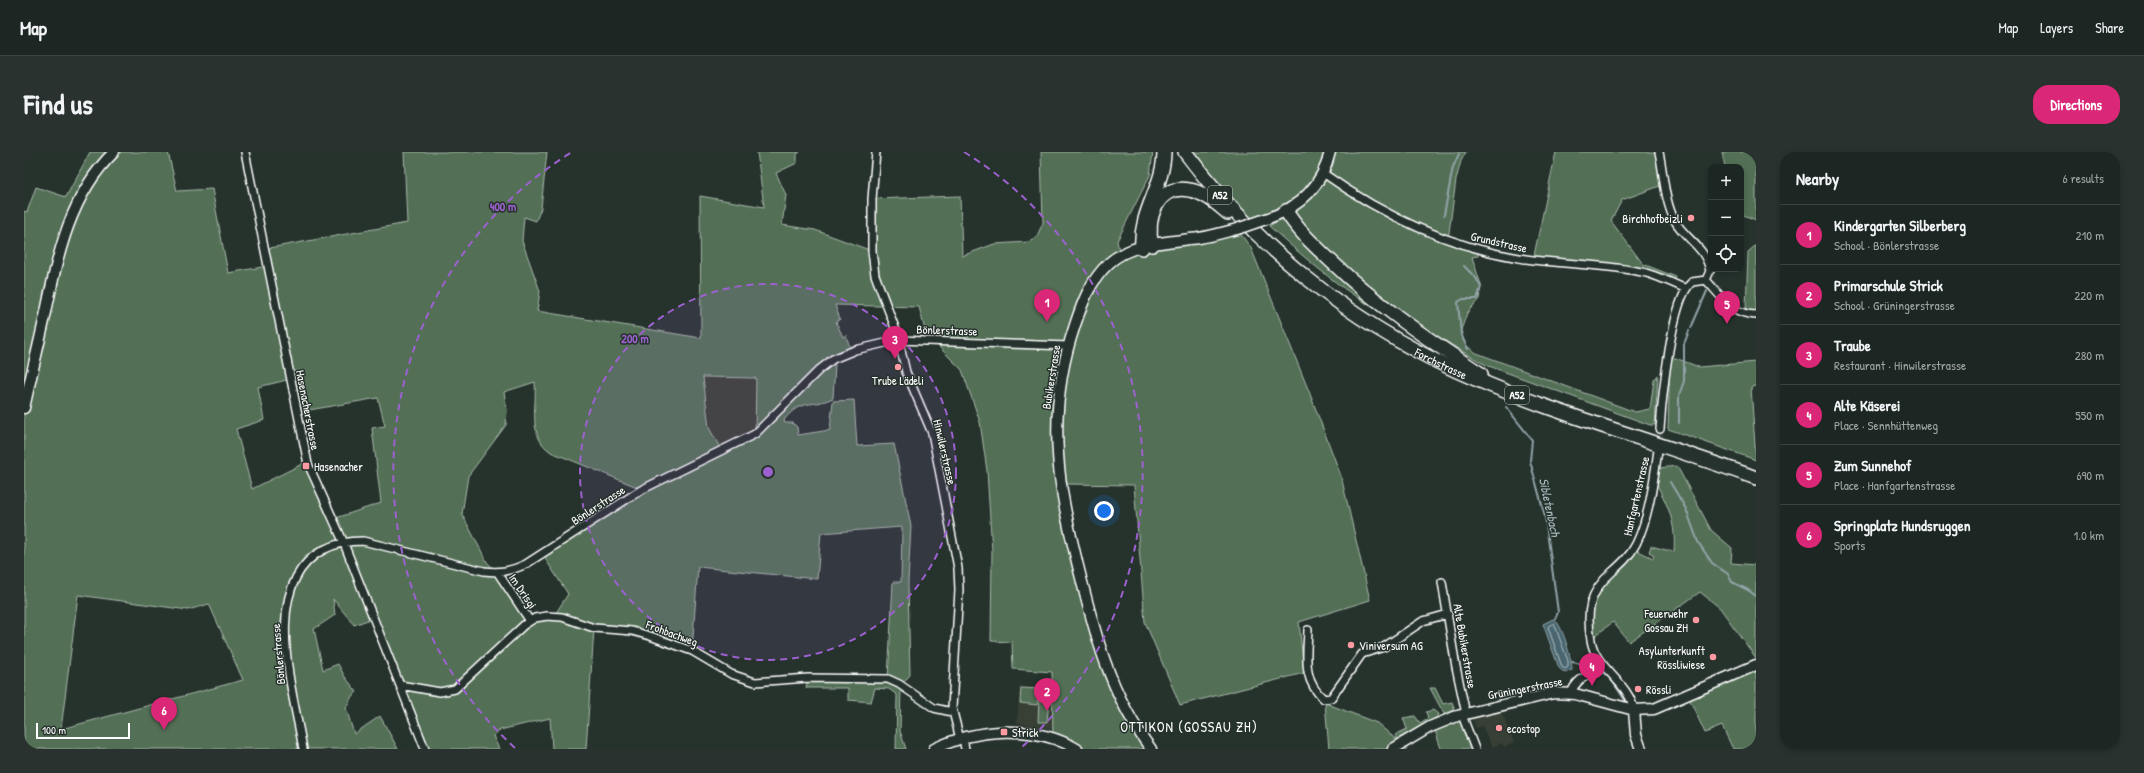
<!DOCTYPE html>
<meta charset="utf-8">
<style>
body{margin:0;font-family:"Patrick Hand",sans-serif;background:#29322f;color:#f1f3f6}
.controls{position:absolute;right:12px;top:12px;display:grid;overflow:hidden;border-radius:8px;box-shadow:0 2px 6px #0003}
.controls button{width:36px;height:36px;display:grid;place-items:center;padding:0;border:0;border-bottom:1px solid #3a4340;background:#1c2622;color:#f1f3f6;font:20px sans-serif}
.scale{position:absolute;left:12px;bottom:10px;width:94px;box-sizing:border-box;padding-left:4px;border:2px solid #fff;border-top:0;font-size:11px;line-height:14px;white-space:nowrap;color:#fff;-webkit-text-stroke:3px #26332d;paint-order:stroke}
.you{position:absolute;left:1080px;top:359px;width:14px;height:14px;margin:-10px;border:3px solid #fff;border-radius:50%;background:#1a73e8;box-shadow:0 0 0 6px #1a73e833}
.badge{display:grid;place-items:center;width:26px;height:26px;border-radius:50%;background:#db2777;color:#fff;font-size:13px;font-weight:700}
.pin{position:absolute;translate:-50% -33px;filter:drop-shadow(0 1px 2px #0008)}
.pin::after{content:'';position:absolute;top:21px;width:14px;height:12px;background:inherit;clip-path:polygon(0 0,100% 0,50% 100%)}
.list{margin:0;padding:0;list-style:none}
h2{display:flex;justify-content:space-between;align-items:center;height:52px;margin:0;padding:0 16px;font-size:17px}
h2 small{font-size:13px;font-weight:400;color:#a0a5a5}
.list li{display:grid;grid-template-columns:26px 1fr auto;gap:12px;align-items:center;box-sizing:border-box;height:60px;padding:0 16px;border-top:1px solid #3a4340}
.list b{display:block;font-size:15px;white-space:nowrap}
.list p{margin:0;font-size:13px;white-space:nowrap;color:#a0a5a5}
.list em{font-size:13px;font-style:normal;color:#a0a5a5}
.icon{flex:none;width:22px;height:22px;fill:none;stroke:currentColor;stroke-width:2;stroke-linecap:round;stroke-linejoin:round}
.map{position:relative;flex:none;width:1732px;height:597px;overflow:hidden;border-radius:16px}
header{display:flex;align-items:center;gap:24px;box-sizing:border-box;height:56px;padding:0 20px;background:#1c2622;border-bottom:1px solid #3a4340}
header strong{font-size:19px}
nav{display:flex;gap:22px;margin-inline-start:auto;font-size:14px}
.intro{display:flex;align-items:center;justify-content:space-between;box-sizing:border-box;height:96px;padding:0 24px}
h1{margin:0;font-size:28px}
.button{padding:10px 18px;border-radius:16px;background:#db2777;color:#fff;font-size:14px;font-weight:700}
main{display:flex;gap:24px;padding:0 24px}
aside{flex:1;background:#1c2622;border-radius:16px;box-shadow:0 2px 6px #0003}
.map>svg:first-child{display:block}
</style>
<header>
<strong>Map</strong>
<nav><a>Map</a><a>Layers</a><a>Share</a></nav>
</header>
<div class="intro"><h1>Find us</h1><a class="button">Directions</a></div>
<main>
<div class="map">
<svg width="1732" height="597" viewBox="0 0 1732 597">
<rect width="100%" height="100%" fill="#26332d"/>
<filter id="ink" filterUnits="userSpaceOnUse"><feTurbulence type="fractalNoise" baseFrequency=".025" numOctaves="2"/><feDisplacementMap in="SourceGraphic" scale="8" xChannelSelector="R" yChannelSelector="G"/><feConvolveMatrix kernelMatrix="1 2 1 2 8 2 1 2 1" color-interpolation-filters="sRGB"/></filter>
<g filter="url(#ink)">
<path fill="#384036" d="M679 225 732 226 731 282 698 299 685 277Z
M996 535 1028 536 1032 578 993 571Z
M1477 559 1490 591 1480 595 1478 591 1468 595 1458 574 1452 576 1448 565Z"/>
<path fill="#537057" stroke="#a9b8ab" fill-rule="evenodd" d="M66 0H144L153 39 188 37 204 121 244 114 240 97 383 71 380 0H523L517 56 512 69 500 65 498 89 516 139 513 159 677 186 676 44 740 55 733 0H776L773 2V11L752 21 762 43 758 73 791 78 848 99V47L936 44 938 104 970 92 1005 90 1012 86 1019 71 1017 0H1129L1126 23 1093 89 1095 98 1213 77 1227 96 1286 242 1317 324 1346 448 1275 470 1280 521 1156 553 1121 470 1110 333 1040 332 1037 335 1082 516 1127 597H1053L1029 586 1028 520 989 517 988 490 967 489 968 399 963 319 956 270 938 218 908 188 901 178 895 155 811 153 816 167 812 170 819 185 822 183 827 199 809 207 811 213 809 246C785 257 779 245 760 268L761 271H769L773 275 774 283 806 278 809 249 830 248 833 294 870 292 887 374 884 430 886 523 877 533 876 579 882 597H872L873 543 865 537 851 536 847 550 824 548V536H782L784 526 864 527 869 430H877L878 375 797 381 793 427 674 415 668 499 626 484 570 477 562 597H528L526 566 476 578 469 584 475 597H397L400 596 349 466 330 473 309 447 311 463 290 477 299 518 314 512 321 525 333 540 328 544 322 556 330 582 356 564 374 597H0V59L3 60 12 35 42 45ZM679 225 732 226 731 282 698 299 685 276ZM267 227 274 260 354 246 361 274 348 276 357 351 309 367 280 311 228 337 212 277 240 268 234 235ZM511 230C513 255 503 284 527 300L613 335 617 338 518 402 544 442 530 464 506 468 474 421 463 410 438 362 444 324 482 273 483 258 480 240ZM54 443 164 458 185 452 219 528 37 577Z
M1170 0H1442L1437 9 1432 28 1424 88 1455 98 1454 104 1448 105 1457 133 1455 147 1443 161 1437 178 1441 192 1450 200 1611 260 1626 257 1630 228 1634 223 1631 273H1626L1462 213C1417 188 1375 160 1337 126L1328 129 1262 59 1231 71 1193 30Z
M1532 0H1636V34L1598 48 1587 69 1619 112 1652 125 1649 132 1624 122 1509 108Z
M1698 0H1732V68L1717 62V15H1701Z
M1259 66 1371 168C1324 144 1284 109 1245 74Z
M1732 93V163L1722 157 1724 100Z
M1646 204 1675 215 1732 210V234L1727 235 1732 308 1644 277Z
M1653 314 1687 378 1708 396 1707 411 1732 413V506L1696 456 1676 440 1605 490 1589 470 1567 487V449L1610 397 1629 406 1630 403 1625 400 1627 394 1650 400C1652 371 1645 356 1632 331L1636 316Z
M1732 513V597H1709L1698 574 1681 581 1664 544Z
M997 536 1015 537 1013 553 996 551Z
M1406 536H1411L1419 552 1428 550 1431 558 1420 562Z
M1015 546 1025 547 1023 570H1014Z
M1301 551 1353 571 1383 597H1305Z
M1409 558 1414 562 1413 565 1373 587 1371 583 1383 577 1379 566 1391 564 1396 571 1404 566 1402 560Z
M1437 568 1449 597H1417L1411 578Z"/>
<path fill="#49666f" stroke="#92a3a9" d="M1529 467C1538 469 1548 509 1548 518L1541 521 1535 516 1519 472Z"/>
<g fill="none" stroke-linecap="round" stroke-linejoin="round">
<path stroke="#b6c2c5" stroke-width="1" d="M1530 471 1544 509V515L1541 517 1538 515 1524 475Z"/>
<path stroke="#92a3a9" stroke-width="2" d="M1420 63 1429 15 1435 2
M1440 114 1452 126 1457 135 1453 147H1439L1434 150 1437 183 1444 197
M1667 176 1683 139
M1482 255 1508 288 1506 309 1521 364 1534 460 1531 467
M1655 271V243L1660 229V192L1665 179
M1646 330 1662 357 1674 390 1688 411 1704 422 1708 430 1724 438 1732 444
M1548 510 1569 514
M1580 521 1587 527 1602 550"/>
<path stroke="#3c4742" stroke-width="7" stroke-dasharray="7 3.5" stroke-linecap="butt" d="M1634 295 1636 277"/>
<g stroke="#fff" stroke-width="10">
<path id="street" d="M221 0 284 312 319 389 401 597
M852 0 848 47V99L851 123 873 181 882 220 908 281 934 416 935 438 928 556 936 587
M1635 0C1640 23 1640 48 1651 69 1662 88 1681 94 1686 119L1682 128
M1299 21C1358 63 1423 94 1495 106 1537 113 1581 111 1622 121 1636 125 1649 131 1662 137
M1682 128C1698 145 1707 162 1732 163
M1636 277C1638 248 1647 147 1668 130L1682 128
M474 421 506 469
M1418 430 1432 515 1442 562
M1284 478C1283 504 1278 529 1300 547L1307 546 1338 502 1360 495 1399 469 1424 462
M376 533 416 540 431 537 500 473 511 466 523 464 538 465 570 476 608 479 626 484 668 499 707 522 731 530 784 526 864 527 875 532 910 556 928 560
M1547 541C1554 523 1567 525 1579 512
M1610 558C1605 530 1571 516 1567 488 1562 459 1565 440 1588 420 1597 412 1606 404 1612 392 1625 366 1630 327 1634 298
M1438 563 1451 597
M939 586 941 597
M279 597C270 542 235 432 299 398 312 391 324 389 339 389L460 419C476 421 487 419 502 412L617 338 731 282 795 218 809 207 831 198 874 188 1044 194"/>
</g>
<g stroke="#fff" stroke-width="13">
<path id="secondary" d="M1242 67C1275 56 1298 35 1306 0
M0 256C7 224 15 192 22 160 34 102 46 43 90 0
M1610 558 1612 583 1617 597
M910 597C953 576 1010 572 1053 597
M1127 597C1086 543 1070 479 1054 414 1045 377 1036 339 1034 302 1031 258 1037 214 1051 173 1059 149 1066 129 1085 111 1108 90 1146 90 1175 86 1188 84 1201 80 1213 77
M1369 597 1406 575 1433 564 1530 541 1551 542 1610 558 1630 557 1732 513"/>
</g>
<g stroke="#fff" stroke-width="16">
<g id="highway">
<path id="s1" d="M1161 0C1231 94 1325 169 1431 218 1528 262 1632 289 1732 326"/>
<path d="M1262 59C1274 79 1292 95 1309 111 1354 154 1405 188 1457 222"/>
<path d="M1128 93C1121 68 1133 32 1165 38 1180 40 1193 52 1204 61"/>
<path d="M1118 96C1115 59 1140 35 1140 0"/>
</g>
</g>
<use href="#street" stroke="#26332d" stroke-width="7"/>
<use href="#secondary" stroke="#26332d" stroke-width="10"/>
<use href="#highway" stroke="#26332d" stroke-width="13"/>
<g stroke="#fff" stroke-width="13" stroke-linecap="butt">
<path id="secondary-bridge" d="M1213 77 1242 67"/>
</g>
<use href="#secondary-bridge" stroke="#26332d" stroke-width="10"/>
</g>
</g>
<circle cx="744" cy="320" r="188" fill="#9c61cf" fill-opacity=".12"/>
<g fill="none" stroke="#9c61cf" stroke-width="2" stroke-dasharray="7 5">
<circle cx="744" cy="320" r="188"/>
<path d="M491 596A375 375 0 0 1 548 0M940 0A375 375 0 0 1 997 596"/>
</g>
<g fill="#ff9aa2" stroke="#26332d" stroke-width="1.5">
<circle cx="1667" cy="66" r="4"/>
<circle cx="874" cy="215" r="4"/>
<rect x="278" y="310" width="8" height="8" rx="2"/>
<circle cx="1672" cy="468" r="4"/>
<circle cx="1327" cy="493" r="4"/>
<circle cx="1689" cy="505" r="4"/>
<circle cx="1614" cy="537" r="4"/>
<circle cx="1475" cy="576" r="4"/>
<rect x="976" y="576" width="8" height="8" rx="2"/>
</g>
<g text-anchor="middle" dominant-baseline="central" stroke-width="3" stroke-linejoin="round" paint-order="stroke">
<g fill="#26332d" stroke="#bec2c0" stroke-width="1">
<rect x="1184" y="34" width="24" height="18" rx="3"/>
<rect x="1481" y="234" width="24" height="18" rx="3"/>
</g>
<g font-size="11" font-weight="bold" fill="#fff">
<text x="1196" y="43">A52</text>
<text x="1493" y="243">A52</text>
</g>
<g font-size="12" fill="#fff" stroke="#26332d" text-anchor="start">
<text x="1659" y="66" text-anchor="end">Birchhofbeizli</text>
<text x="874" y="228" text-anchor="middle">Trube Lädeli</text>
<text x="290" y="314">Hasenacher</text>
<text x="1664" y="461" text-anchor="end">Feuerwehr<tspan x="1664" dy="14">Gossau ZH</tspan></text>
<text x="1335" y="493">Viniversum AG</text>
<text x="1681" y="498" text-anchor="end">Asylunterkunft<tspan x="1681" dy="14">Rössliwiese</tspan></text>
<text x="1622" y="537">Rössli</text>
<text x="1483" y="576">ecostop</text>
<text x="988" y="580">Strick</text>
</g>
<g font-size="12" fill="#fff" stroke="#26332d">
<text transform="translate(1475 90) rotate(13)">Grundstrasse</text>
<text transform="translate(923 178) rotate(2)">Bönlerstrasse</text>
<text stroke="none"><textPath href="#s1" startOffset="335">Forchstrasse</textPath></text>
<text transform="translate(1027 225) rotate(-81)">Bubikerstrasse</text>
<text transform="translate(284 258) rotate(79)">Hasenacherstrasse</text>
<text transform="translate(921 300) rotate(77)">Hinwilerstrasse</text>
<text transform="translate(1612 344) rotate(-77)">Hanfgartenstrasse</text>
<text transform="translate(574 353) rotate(-33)">Bönlerstrasse</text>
<text transform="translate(499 439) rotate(56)">Im Drisgi</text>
<text transform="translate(648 481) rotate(20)">Frohbachweg</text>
<text transform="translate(1441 494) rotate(80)">Alte Bubikerstrasse</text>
<text transform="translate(254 502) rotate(-95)">Bönlerstrasse</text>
<text transform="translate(1501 536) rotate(-11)">Grüningerstrasse</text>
</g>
<g font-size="13" font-style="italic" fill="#adbabe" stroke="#26332d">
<text transform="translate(1526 355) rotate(78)">Sibletenbach</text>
</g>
<g font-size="14" letter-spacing="1" fill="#fff" stroke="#26332d">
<text x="1165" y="574">OTTIKON (GOSSAU ZH)</text>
</g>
</g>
<circle cx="744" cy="320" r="6" fill="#9c61cf" stroke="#26332d" stroke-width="2"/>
<g font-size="12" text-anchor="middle" font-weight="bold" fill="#9c61cf" stroke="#26332d" stroke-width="3" stroke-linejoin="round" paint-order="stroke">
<text x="479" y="59">400 m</text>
<text x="611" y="191">200 m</text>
</g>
</svg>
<div class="controls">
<button>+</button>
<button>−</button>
<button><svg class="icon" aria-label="locate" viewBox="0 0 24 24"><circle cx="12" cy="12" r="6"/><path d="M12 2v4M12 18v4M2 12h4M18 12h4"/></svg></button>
</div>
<div class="scale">100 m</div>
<div class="you"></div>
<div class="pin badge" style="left:1023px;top:170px">1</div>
<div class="pin badge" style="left:1023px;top:559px">2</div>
<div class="pin badge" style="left:871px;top:207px">3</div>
<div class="pin badge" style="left:1568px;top:534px">4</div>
<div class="pin badge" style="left:1703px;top:172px">5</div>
<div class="pin badge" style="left:140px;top:578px">6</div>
</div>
<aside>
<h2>Nearby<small>6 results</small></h2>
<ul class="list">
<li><span class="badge">1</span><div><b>Kindergarten Silberberg</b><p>School · Bönlerstrasse</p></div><em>210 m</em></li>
<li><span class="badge">2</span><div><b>Primarschule Strick</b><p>School · Grüningerstrasse</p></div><em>220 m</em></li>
<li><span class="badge">3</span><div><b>Traube</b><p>Restaurant · Hinwilerstrasse</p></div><em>280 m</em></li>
<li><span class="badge">4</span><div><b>Alte Käserei</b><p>Place · Sennhüttenweg</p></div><em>550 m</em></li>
<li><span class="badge">5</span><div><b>Zum Sunnehof</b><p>Place · Hanfgartenstrasse</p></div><em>690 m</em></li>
<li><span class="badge">6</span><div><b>Springplatz Hundsruggen</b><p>Sports</p></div><em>1.0 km</em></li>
</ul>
</aside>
</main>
